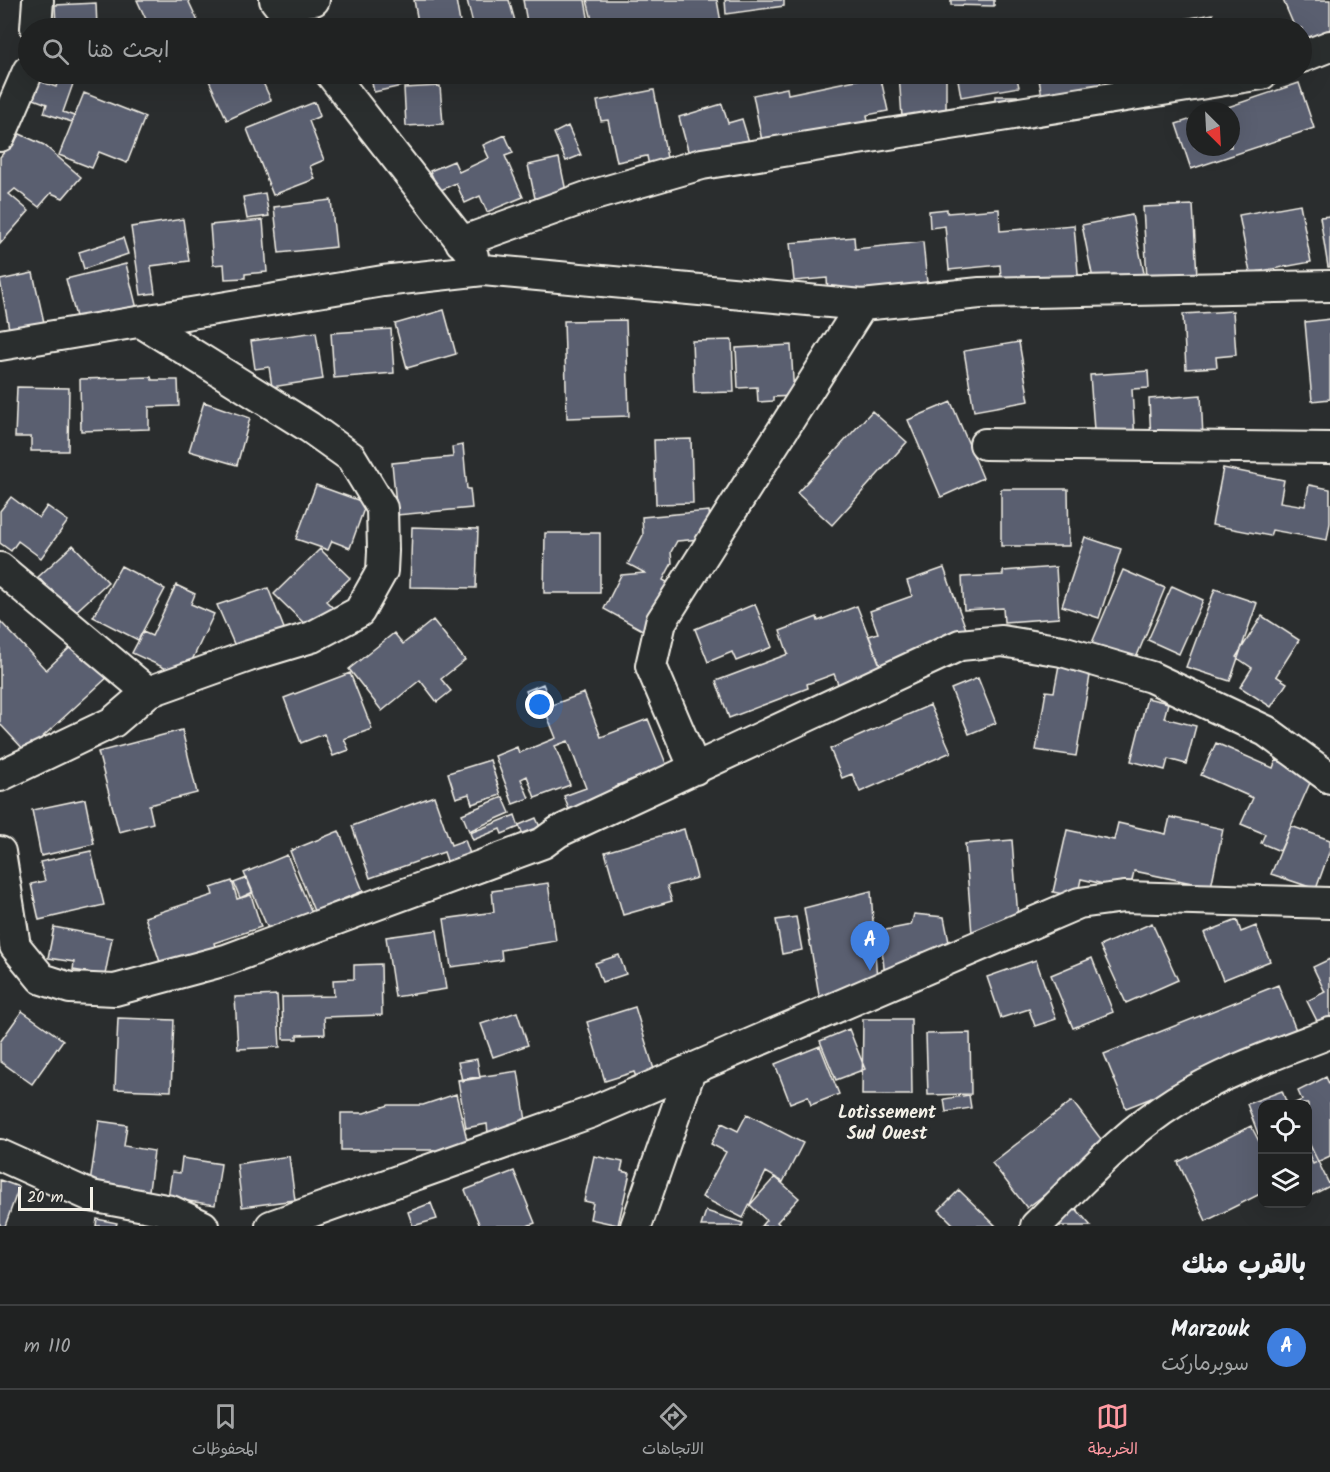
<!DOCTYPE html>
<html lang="ar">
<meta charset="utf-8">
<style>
body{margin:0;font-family:Kalam,"Playpen Sans Arabic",sans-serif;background:#2d2f2f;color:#f1f3f6;direction:rtl}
.controls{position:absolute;right:18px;bottom:18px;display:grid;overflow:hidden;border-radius:12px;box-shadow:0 6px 24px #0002}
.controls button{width:54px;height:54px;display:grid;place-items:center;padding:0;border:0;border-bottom:2px solid #3d3f40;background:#202222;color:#f1f3f6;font:30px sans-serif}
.compass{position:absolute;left:1186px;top:102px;width:54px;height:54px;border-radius:50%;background:#202222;box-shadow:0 6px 24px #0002;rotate:156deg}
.scale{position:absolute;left:18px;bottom:15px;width:75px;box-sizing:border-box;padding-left:6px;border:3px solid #f4f1e8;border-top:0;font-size:16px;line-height:21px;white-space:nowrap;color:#f4f1e8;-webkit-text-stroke:4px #2a2d2e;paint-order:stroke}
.you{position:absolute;left:540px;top:705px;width:21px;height:21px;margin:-15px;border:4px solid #fff;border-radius:50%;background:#1a73e8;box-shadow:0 0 0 9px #1a73e833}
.badge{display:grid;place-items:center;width:39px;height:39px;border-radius:50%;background:#ff9aa2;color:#fff;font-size:20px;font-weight:700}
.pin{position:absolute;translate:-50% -50px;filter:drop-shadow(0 2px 3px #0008)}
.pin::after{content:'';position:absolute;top:32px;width:21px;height:18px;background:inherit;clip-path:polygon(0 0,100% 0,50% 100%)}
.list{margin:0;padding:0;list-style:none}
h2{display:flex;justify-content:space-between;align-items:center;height:78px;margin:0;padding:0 24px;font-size:26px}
h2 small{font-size:20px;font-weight:400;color:#a2a4a5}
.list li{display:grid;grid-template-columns:39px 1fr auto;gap:18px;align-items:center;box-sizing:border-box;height:84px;padding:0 24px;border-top:2px solid #3d3f40}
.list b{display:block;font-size:22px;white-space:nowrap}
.list p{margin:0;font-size:20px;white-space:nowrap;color:#a2a4a5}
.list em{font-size:20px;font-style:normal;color:#a2a4a5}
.icon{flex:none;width:33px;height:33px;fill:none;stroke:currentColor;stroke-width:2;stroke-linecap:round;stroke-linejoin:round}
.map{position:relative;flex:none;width:1330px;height:1226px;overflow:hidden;direction:ltr}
.search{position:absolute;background:#202222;box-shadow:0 6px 24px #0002;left:18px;right:18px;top:18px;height:66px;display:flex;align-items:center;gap:15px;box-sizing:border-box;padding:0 21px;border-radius:33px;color:#a2a4a5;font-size:22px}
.sheet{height:162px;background:#202222}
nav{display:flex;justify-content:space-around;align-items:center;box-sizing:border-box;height:84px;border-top:2px solid #3d3f40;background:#202222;font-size:16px;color:#a2a4a5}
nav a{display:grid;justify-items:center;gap:3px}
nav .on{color:#ff9aa2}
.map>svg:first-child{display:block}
</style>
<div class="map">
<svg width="1330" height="1226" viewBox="0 0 1330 1226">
<rect width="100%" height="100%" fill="#2a2d2e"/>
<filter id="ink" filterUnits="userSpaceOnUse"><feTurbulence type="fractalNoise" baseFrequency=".0167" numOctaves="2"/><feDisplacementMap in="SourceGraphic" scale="12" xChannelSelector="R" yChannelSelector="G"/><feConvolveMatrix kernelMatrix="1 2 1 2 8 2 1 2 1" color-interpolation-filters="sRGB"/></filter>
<g filter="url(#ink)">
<path fill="#5a5e70" stroke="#f4f1e8" stroke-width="1.5" d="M137 0H188L201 28H150Z
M414 0H456L461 28H419Z
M467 0H509L517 28H474Z
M523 0H585L590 28H528Z
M587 0H717L722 28H594Z
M725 0H784V6L726 14Z
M951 0H994V6L951 5Z
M1283 0H1330V39L1302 43V28H1295Z
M96 3 97 28H40L56 27 55 5Z
M1213 14 1215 28H1172L1171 21Z
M1155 23V28H1115Z
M42 74H91L58 75V80L43 81Z
M206 74H259L271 100 227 120Z
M370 74H424L425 81 374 92Z
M899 74H946V117H902Z
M957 74H1016L1019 87 961 97Z
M1038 74H1099L1102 91 1043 102Z
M1116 74H1162L1163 82 1118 89Z
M880 75 888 111 867 115 868 122 763 146 753 95 787 88 788 94Z
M60 76 74 81 63 112 74 116 72 122 44 113 47 104 31 98 37 80 56 87Z
M1299 83 1314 128 1191 169 1176 124 1195 118V147H1231V111H1216Z
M440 86 443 124 406 126 404 88Z
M654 90 668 163 649 166 647 156 617 162 608 120 601 121 597 101Z
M84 93 145 117 127 163 99 152 92 168 59 155Z
M995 96H1017V108H995Z
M315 102 320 116 309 121 324 160 310 166 315 179 273 195 247 129Z
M722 104 728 123 742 119 749 142 690 158 679 117Z
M568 126 581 155 566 161 554 133Z
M20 134 44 145 81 177 63 198 51 193 39 207 15 189 9 194 29 211 0 244V157Z
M505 135 513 153 505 156 523 197 487 212 480 196 465 203 456 183 439 191 430 171 454 161 459 172 489 158 483 145Z
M559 158 568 201 537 208 528 165Z
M265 193 269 216 247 219 243 197Z
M331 200 336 247 279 253 274 207Z
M1300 204 1311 262 1250 273 1239 215Z
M1193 205 1197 276 1147 279 1143 207Z
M947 209V213L999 209 1000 231 1074 225 1079 285 1002 291 1000 265 949 270 945 226 930 228 929 211Z
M1132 215 1144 273 1115 279 1114 274 1093 279 1082 225Z
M1330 216V267H1328L1320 217Z
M183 219 189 261 151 266 155 293 141 295 131 227Z
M263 220 267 272 245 274V278L225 279 224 264 213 265 210 225Z
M854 237 855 249 923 242 927 283 828 294 827 278 794 281 790 243Z
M123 238 128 254 84 269 79 252Z
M126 264 138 313 79 328 66 279Z
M33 273 45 327 10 334 0 280Z
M444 310 456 354 407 368 395 324Z
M1233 311 1236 355 1216 357 1217 367 1186 369 1183 314Z
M1330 319V399L1312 401 1305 322Z
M626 320 629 416 567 418 564 321Z
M391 329 394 373 334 378 331 333Z
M316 332 323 379 272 387 269 367 255 369 251 341Z
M732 340 734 392 694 393 692 341Z
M1019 342 1029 401 974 411 964 351Z
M791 345 794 396 773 397V401L758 402 757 387 738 388 736 348Z
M1148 371 1149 388 1132 389 1135 442 1095 444 1090 375Z
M151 377 152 380H178L179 406 149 407V429L81 431 80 379Z
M17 387 69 388 68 451H31V437H15Z
M1201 395 1203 437 1151 440 1149 399Z
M204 402 250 418 237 465 189 451Z
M951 402 983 478 941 497 908 420Z
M872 411 907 442 832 525 797 493Z
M691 439 693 503 656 504 654 440Z
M463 445 467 489H470L472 508 397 515 392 463 453 457 452 447Z
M1223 468 1284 480 1280 502 1305 506 1309 485 1330 489V523L1327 540 1272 530 1270 536 1212 525Z
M316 485 366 503 350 548 332 541 328 550 296 539Z
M1001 489H1068L1069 546H1001Z
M11 497 39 518 47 506 68 521 41 558 18 541 11 551 0 543V511Z
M709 511 712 538 677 541 671 552 672 563 663 580 674 586 648 633 604 609 621 575 645 573 628 564 643 535 642 517Z
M412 527 478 529 476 588 410 587Z
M545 533H600V593H544Z
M1085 537 1121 549 1099 618 1062 606Z
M73 545 108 582 72 615 38 577Z
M320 549 350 578 326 601 334 609 312 631 274 594Z
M121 566 165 589 138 640 93 617Z
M1056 567 1059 618 1004 622 1003 608 964 610 962 577 1003 575V571Z
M944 568 970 640 883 672 869 636 878 633 870 611 912 596 907 581Z
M1123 570 1165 588 1134 663 1091 645Z
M176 585 195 594 191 604 214 614 184 677 132 653 143 632 152 636Z
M1172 586 1203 600 1179 654 1148 640Z
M268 588 287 636 238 653 217 605Z
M1215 589 1257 603 1230 681 1186 667Z
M755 604 772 647 736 661 732 652 708 662 695 629Z
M857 606 883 673 840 689 834 674 807 684 808 688 729 718 716 681 788 654 780 631 817 617 818 621Z
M1262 616 1299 640 1276 676 1287 683 1271 707 1240 687 1252 668 1236 657Z
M433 620 465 660 441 679 451 691 437 702 420 680 382 711 349 669 394 633 403 644Z
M0 621 46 670 78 640 110 675 26 752 0 724Z
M1059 665 1091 670 1076 756 1036 750 1046 691 1054 692Z
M350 673 372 729 344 739 349 750 333 756 324 734 301 743 284 698Z
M978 678 996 723 969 734 951 689Z
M543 684 551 703 534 710 526 691Z
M584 693 601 737 648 719 667 766 618 785 623 798 572 818 564 796 586 788 568 741 555 746 570 785 535 798 527 776 521 779 529 798 513 804 495 756 517 747 519 753 556 738 544 708Z
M1147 698 1168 703 1164 718 1196 726 1186 764 1168 759 1165 770 1131 761Z
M930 705 951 752 860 792 852 774 842 778 830 749Z
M182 730 197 793 149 805 153 823 119 832 98 752Z
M1216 743 1273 768 1276 760 1313 776 1280 851 1261 843 1265 834 1241 824 1253 798 1201 775Z
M490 760 501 795 472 804 469 794 456 798 448 773Z
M434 796 451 845 465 840 474 865 451 873 444 852 370 878 352 826Z
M503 797 510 813 469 831 462 814Z
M85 799 94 844 41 856 32 810Z
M515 815 519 827 502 834 500 829 473 840 470 833Z
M1170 817 1223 829 1211 887 1134 871 1130 890 1081 879 1077 897 1053 892 1067 830 1114 840 1118 823 1166 834Z
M536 818 543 834 526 842 519 825Z
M1291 826 1330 840V850L1316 889 1271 874Z
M684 829 697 878 667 886 672 901 623 915 605 852Z
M339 831 363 891 314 911 290 851Z
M1012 840 1019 930 972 934 965 844Z
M91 851 104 905 39 920 31 884 45 881 40 862Z
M287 855 312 913 269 931 244 873Z
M247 878 253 892 240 898 234 883Z
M232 881 237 899 251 895 261 927 214 943 219 960 165 977 145 917 213 895 211 888Z
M548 883 556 941 501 950 502 960 451 967 444 919 494 912 492 891Z
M871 891 877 981 820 1001 804 908Z
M914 914 944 917 950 947 919 953 922 965 885 977 880 931 911 925Z
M796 917 802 950 782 954 776 920Z
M1237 920 1241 932 1256 926 1270 961 1223 980 1204 933Z
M1152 923 1178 980 1126 1003 1100 946Z
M54 927 112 938 105 975 73 970 74 962 48 958Z
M437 930 446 989 395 997 386 937Z
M619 955 626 974 602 982 595 963Z
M1092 958 1113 1012 1073 1028 1051 975Z
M1330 959V1027L1322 1031 1307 1001 1325 992 1313 967Z
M1036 960 1056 1019 1035 1026 1029 1009 1001 1018 987 977Z
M381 964 382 1015 324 1017 325 1034 297 1035V1039H283L282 997 334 996 333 980 354 979V965Z
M1278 985 1300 1040 1126 1108 1104 1054Z
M277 995 280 1047 238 1049 235 997Z
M635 1007 656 1076 638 1082 634 1072 605 1081 587 1022Z
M22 1011 63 1040 32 1084 0 1061V1042Z
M517 1012 528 1045 493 1057 481 1024Z
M118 1018 174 1020 171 1091 115 1089Z
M863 1019H911L912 1095H862Z
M849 1029 865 1069 836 1080 820 1041Z
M970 1033 971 1094 928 1095 926 1034Z
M820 1046 839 1094 811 1105 808 1096 790 1103 775 1064Z
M477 1059 480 1078 462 1081 458 1062Z
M518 1071 527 1127 488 1133 487 1124 466 1128 458 1080Z
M1326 1077 1330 1086V1156L1313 1164 1308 1152V1104H1293L1302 1100 1298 1091Z
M1282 1091 1287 1104H1262V1132L1258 1134 1247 1104Z
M456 1094 470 1152 439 1162 435 1150H341V1113H364L389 1105H423Z
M969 1095 971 1108 946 1112 944 1099Z
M1072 1101 1107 1147 1027 1208 992 1163Z
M747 1114 803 1143 783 1182 766 1172 743 1218 702 1197 726 1152 711 1144 722 1123 738 1131Z
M99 1121 127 1125 124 1146 154 1151 148 1198 89 1190Z
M1251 1126 1262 1147V1193L1206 1221 1178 1162Z
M1308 1141 1330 1186 1308 1197Z
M289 1156 295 1200 242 1207 237 1164Z
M594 1156 623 1162 621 1171 630 1173 618 1225 590 1219 593 1203 584 1201Z
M182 1158 221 1164 215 1205 168 1198 172 1172 180 1173Z
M514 1171 535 1223 527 1226H480L465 1190Z
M775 1177 799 1198 777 1222 781 1226H761L766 1220 750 1205Z
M0 1180 19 1187 5 1226H0Z
M959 1190 996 1226H955L939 1210Z
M431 1203 437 1219 413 1226 408 1212Z
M1072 1204 1091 1226H1048Z
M706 1211 743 1223 742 1226H701Z
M97 1219 117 1223 116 1226H96Z"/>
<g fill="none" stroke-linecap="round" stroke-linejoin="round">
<g stroke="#f4f1e8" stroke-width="34">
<path id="minor" d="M275 0 297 28
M279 5 314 0
M36 28 38 0
M1302 57 1330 46
M331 74 473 256
M0 136 28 71
M461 242 587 197 702 164 1262 74
M141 322 309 427 351 457 382 508 383 551 382 571 359 612 312 637 249 656 148 692
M0 345 383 281 483 270 862 305 980 293 1330 286
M985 444 1330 448
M0 568 148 692 113 722 0 776
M695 769 651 666 661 622 862 305
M0 852 15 946 42 979 70 988 115 990 226 960 543 843 558 832 960 645 1002 641 1062 651 1151 677 1266 731 1330 778
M0 1155 91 1196 171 1211 203 1226
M271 1226 592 1112 1079 903 1124 897 1330 903
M636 1226 690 1071
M1036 1226C1080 1183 1123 1134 1176 1101 1223 1072 1278 1053 1330 1033"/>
</g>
<use href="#minor" stroke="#2a2d2e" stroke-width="30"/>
</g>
</g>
<g text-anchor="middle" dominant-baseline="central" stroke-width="6" stroke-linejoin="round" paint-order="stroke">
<g font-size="18" font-weight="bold" fill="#f4f1e8" stroke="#2a2d2e">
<text x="887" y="1113">Lotissement<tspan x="887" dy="21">Sud Ouest</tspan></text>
</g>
</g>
</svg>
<div class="controls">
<button><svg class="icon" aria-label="locate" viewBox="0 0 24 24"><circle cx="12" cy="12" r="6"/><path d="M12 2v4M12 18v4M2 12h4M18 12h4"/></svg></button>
<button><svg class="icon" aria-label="layers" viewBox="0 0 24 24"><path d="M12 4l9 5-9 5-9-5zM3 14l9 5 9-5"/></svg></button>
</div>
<svg class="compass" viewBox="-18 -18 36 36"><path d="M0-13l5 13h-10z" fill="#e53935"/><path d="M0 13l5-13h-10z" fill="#a2a4a5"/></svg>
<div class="scale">20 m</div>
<div class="you"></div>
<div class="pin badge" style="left:870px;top:971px;background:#3f7fe0">A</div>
<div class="search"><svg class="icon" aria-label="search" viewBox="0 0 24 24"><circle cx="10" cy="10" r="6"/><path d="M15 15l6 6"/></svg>ابحث هنا</div>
</div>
<section class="sheet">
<h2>بالقرب منك<small></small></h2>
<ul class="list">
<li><span class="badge" style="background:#3f7fe0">A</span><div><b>Marzouk</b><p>سوبرماركت</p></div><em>110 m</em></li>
</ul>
</section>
<nav>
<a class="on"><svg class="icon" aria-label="map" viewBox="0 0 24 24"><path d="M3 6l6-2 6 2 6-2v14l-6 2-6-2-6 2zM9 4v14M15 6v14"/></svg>الخريطة</a>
<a><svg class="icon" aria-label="directions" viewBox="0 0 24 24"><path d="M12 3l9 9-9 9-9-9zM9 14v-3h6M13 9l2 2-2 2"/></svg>الاتجاهات</a>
<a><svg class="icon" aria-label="saved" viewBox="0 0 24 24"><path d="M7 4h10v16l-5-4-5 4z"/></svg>المحفوظات</a>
</nav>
